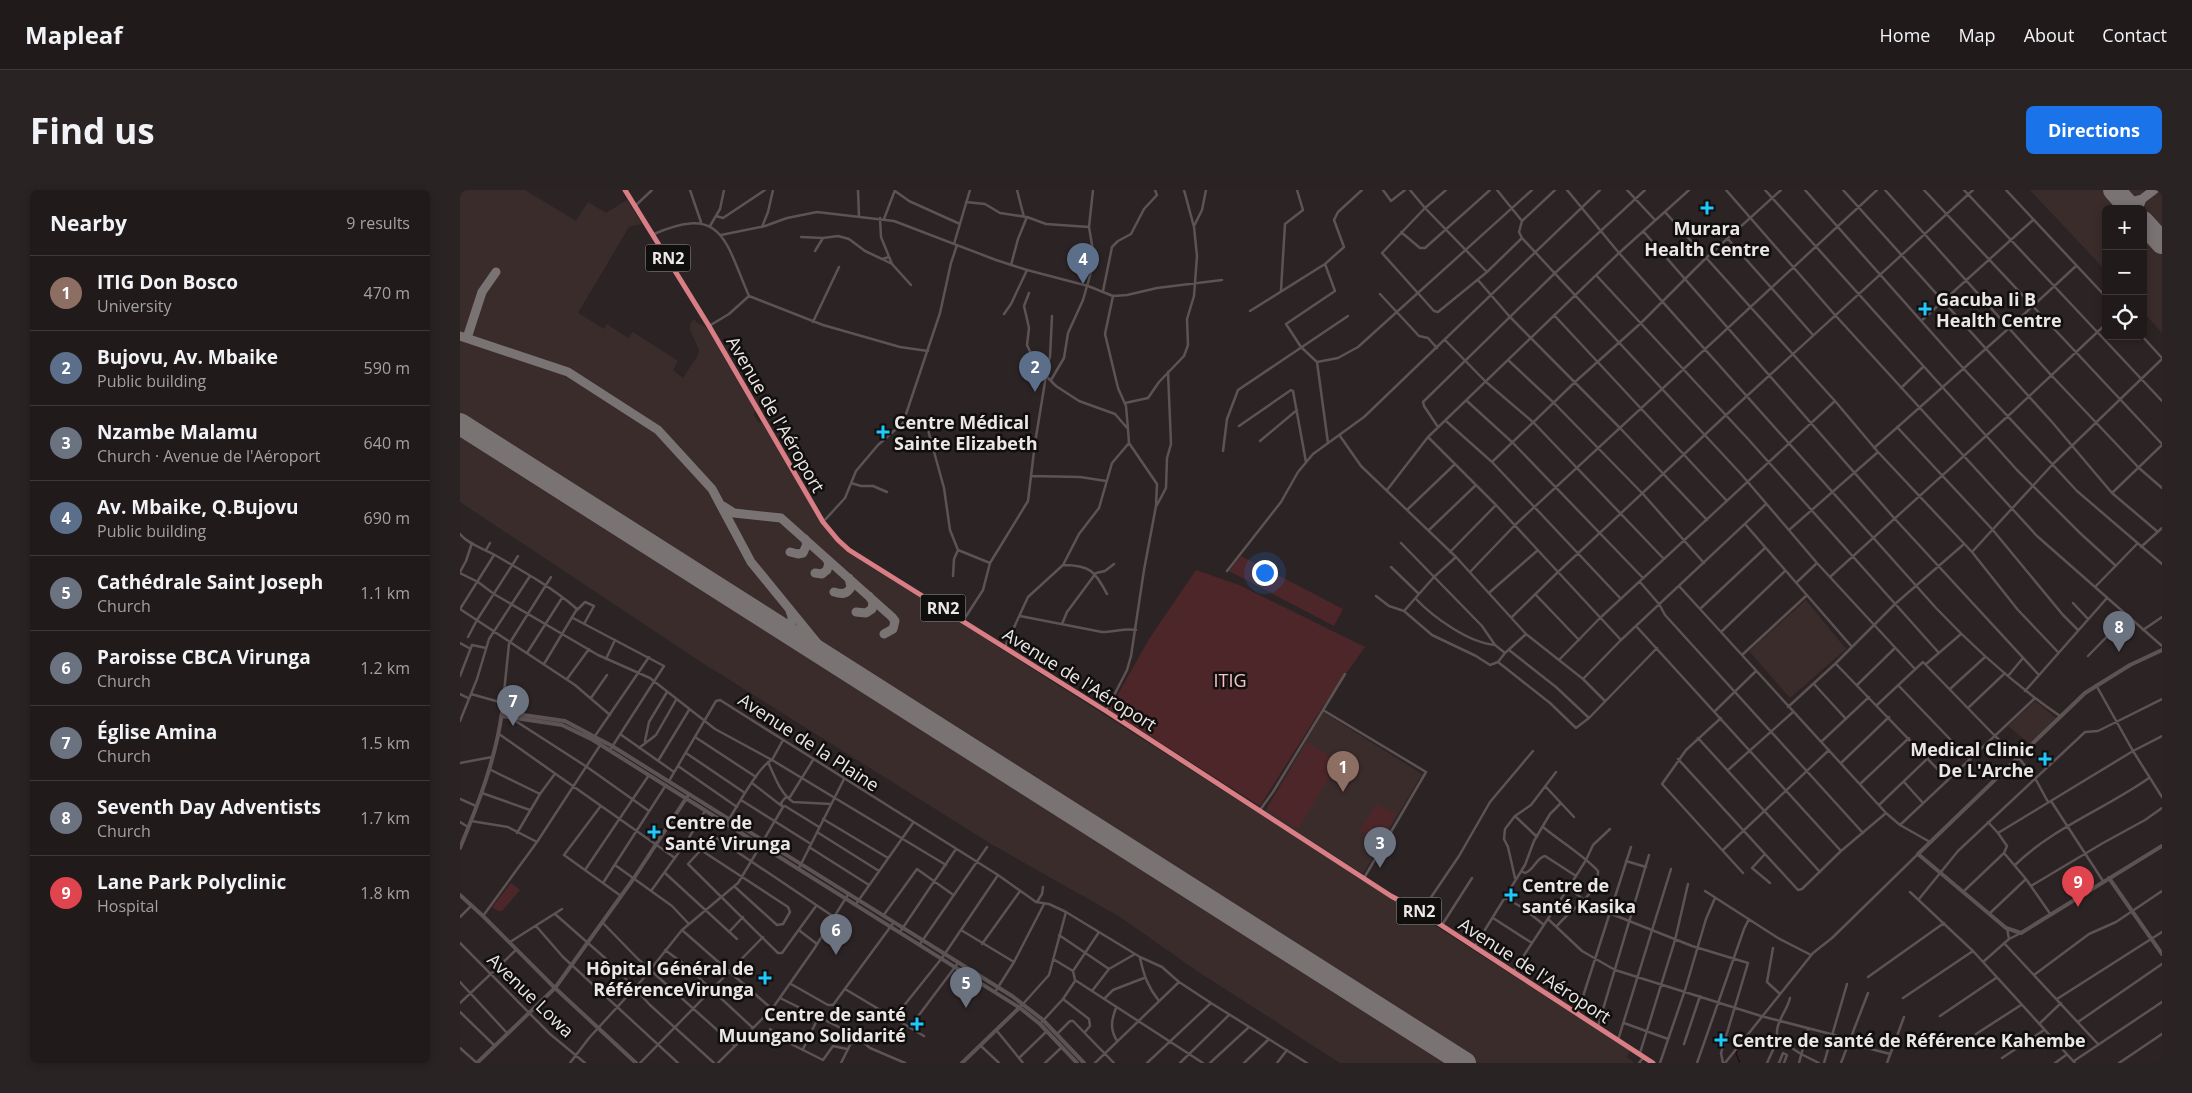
<!DOCTYPE html>
<meta charset="utf-8">
<style>
body{margin:0;font-family:"Open Sans",sans-serif;background:#292324;color:#f1f3f6}
.controls{position:absolute;right:15px;top:15px;display:grid;overflow:hidden;border-radius:8px;box-shadow:0 2px 8px #0003}
.controls button{width:45px;height:45px;display:grid;place-items:center;padding:0;border:0;border-bottom:1px solid #3e383a;background:#211a1b;color:#f1f3f6;font:25px sans-serif}
.you{position:absolute;left:804px;top:382px;width:18px;height:18px;margin:-12px;border:4px solid #fff;border-radius:50%;background:#1a73e8;box-shadow:0 0 0 8px #1a73e833}
.badge{display:grid;place-items:center;width:32px;height:32px;border-radius:50%;background:#1a73e8;color:#fff;font-size:16px;font-weight:700}
.pin{position:absolute;translate:-50% -41px;filter:drop-shadow(0 1px 2px #0008)}
.pin::after{content:'';position:absolute;top:26px;width:18px;height:15px;background:inherit;clip-path:polygon(0 0,100% 0,50% 100%)}
.list{margin:0;padding:0;list-style:none}
h2{display:flex;justify-content:space-between;align-items:center;height:65px;margin:0;padding:0 20px;font-size:21px}
h2 small{font-size:16px;font-weight:400;color:#a2a1a3}
.list li{display:grid;grid-template-columns:32px 1fr auto;gap:15px;align-items:center;box-sizing:border-box;height:75px;padding:0 20px;border-top:1px solid #3e383a}
.list b{display:block;font-size:19px;white-space:nowrap}
.list p{margin:0;font-size:16px;white-space:nowrap;color:#a2a1a3}
.list em{font-size:16px;font-style:normal;color:#a2a1a3}
.icon{flex:none;width:28px;height:28px;fill:none;stroke:currentColor;stroke-width:2;stroke-linecap:round;stroke-linejoin:round}
.map{position:relative;flex:none;width:1702px;height:873px;overflow:hidden;border-radius:8px}
header{display:flex;align-items:center;gap:30px;box-sizing:border-box;height:70px;padding:0 25px;background:#211a1b;border-bottom:1px solid #3e383a}
header strong{font-size:24px}
nav{display:flex;gap:28px;margin-inline-start:auto;font-size:18px}
.intro{display:flex;align-items:center;justify-content:space-between;box-sizing:border-box;height:120px;padding:0 30px}
h1{margin:0;font-size:35px}
.button{padding:12px 22px;border-radius:8px;background:#1a73e8;color:#fff;font-size:18px;font-weight:700}
main{display:flex;gap:30px;padding:0 30px}
aside{flex:1;background:#211a1b;border-radius:8px;box-shadow:0 2px 8px #0003}
.map>svg:first-child{display:block}
</style>
<header>
<strong>Mapleaf</strong>
<nav><a>Home</a><a>Map</a><a>About</a><a>Contact</a></nav>
</header>
<div class="intro"><h1>Find us</h1><a class="button">Directions</a></div>
<main>
<aside>
<h2>Nearby<small>9 results</small></h2>
<ul class="list">
<li><span class="badge" style="background:#8d6e63">1</span><div><b>ITIG Don Bosco</b><p>University</p></div><em>470 m</em></li>
<li><span class="badge" style="background:#5c6f8a">2</span><div><b>Bujovu, Av. Mbaike</b><p>Public building</p></div><em>590 m</em></li>
<li><span class="badge" style="background:#6b7280">3</span><div><b>Nzambe Malamu</b><p>Church · Avenue de l'Aéroport</p></div><em>640 m</em></li>
<li><span class="badge" style="background:#5c6f8a">4</span><div><b>Av. Mbaike, Q.Bujovu</b><p>Public building</p></div><em>690 m</em></li>
<li><span class="badge" style="background:#6b7280">5</span><div><b>Cathédrale Saint Joseph</b><p>Church</p></div><em>1.1 km</em></li>
<li><span class="badge" style="background:#6b7280">6</span><div><b>Paroisse CBCA Virunga</b><p>Church</p></div><em>1.2 km</em></li>
<li><span class="badge" style="background:#6b7280">7</span><div><b>Église Amina</b><p>Church</p></div><em>1.5 km</em></li>
<li><span class="badge" style="background:#6b7280">8</span><div><b>Seventh Day Adventists</b><p>Church</p></div><em>1.7 km</em></li>
<li><span class="badge" style="background:#e0444e">9</span><div><b>Lane Park Polyclinic</b><p>Hospital</p></div><em>1.8 km</em></li>
</ul>
</aside>
<div class="map">
<svg width="1702" height="873" viewBox="0 0 1702 873">
<rect width="100%" height="100%" fill="#2c2324"/>
<path fill="#3b2c2c" d="M0 0H65L116 31 128 12 146 23 167 10 182 34 169 37 118 123 144 139 147 134 168 148 173 142 218 171 213 180 223 188 238 165 239 160 230 140V134L234 129 237 133 246 137 295 220 294 225 298 232 302 233 375 349 535 455 1118 827 1170 861 1167 867 1175 873H880L737 781 660 727 531 654 241 472 0 312Z
M1570 0H1702V143L1683 122V19H1646V81Z
M1346 410 1386 459 1330 508 1289 461Z
M1575 511 1596 528 1570 554 1548 536Z
M863 522 962 584 903 684 805 621Z"/>
<path fill="#4d2629" d="M781 366 883 419 874 436 769 381Z
M736 380 779 395 905 457 863 516 800 616 649 520 689 449Z
M847 552 878 572 838 639 807 619Z
M916 614 936 624 920 653 900 641Z
M51 693 60 700 42 721H38L32 717Z"/>
<g fill="none" stroke-linecap="round" stroke-linejoin="round">
<path stroke="#280006" stroke-width="1" d="M1277 860 1276 864 1280 873"/>
<path stroke="#7a7374" stroke-width="9" d="M1659 6 1670 12 1682 9
M1678 19 1682 9 1694 0
M0 146 108 182 198 240 252 299 291 372 371 470
M7 148 22 102 36 82
M263 316 274 323 321 328 432 427 435 431 433 439 424 444
M330 362 338 364 343 363 347 354 345 349
M355 383 362 384 367 380 369 373 366 368
M374 402C381 404 387 405 391 397L389 388
M396 422 406 423 412 419 413 412 409 406
M319 437C330 438 335 431 330 421"/>
<path stroke="#7a7374" stroke-width="22" d="M1654 0 1671 19
M1683 32 1702 53
M0 234 1005 873"/>
<path stroke="#5d5354" stroke-width="2.5" d="M230 0 241 32
M398 0 399 26
M557 0 564 27
M923 0 931 11 945 0
M950 0 965 18 1027 82
M986 0 965 18 922 63 974 121 978 122 1027 82 1062 48
M1037 0 1062 31 1059 42 1062 48 1281 284 1357 373 1454 478
M1107 0 1159 63 1476 418C1514 458 1555 495 1600 526
M1167 0 1195 30
M1266 0 1375 125 1577 346 1702 456
M1305 0 1557 280 1620 343 1656 376
M1345 0 1503 178 1617 301 1702 374
M1383 0 1592 232 1652 303 1698 342
M1425 0 1591 185 1679 278 1702 298
M1464 0 1702 254
M1504 0 1702 211
M1546 0 1646 107
M435 1 449 11 500 34
M506 12 525 14 540 23 567 27 586 34 629 37
M175 16 192 0
M1205 22 1375 211 1418 262 1512 362 1558 420 1598 462
M256 26 263 28 305 0
M420 28 421 47 432 74 422 69 429 67
M424 29 435 0
M1062 31 1095 0
M250 36 260 19 264 0
M734 36 742 20 746 0
M302 37 308 22 313 0
M1183 41 1435 329 1578 484
M941 42 960 58H965L1030 0
M194 44C263 14 265 51 289 106L363 135 440 157 468 161
M261 45 305 36 327 28 357 22 434 31 536 70 567 80 628 96 653 106 667 105 697 98 762 90
M341 47 363 48 378 46 389 49 405 61 422 69
M1268 49 1353 145
M494 54 510 0
M355 61 363 48
M432 74 451 95
M865 74 875 101 826 134 841 157 857 172 868 253
M551 75 558 49 567 27
M1136 85 1288 249 1479 463
M1018 90 1050 127 1160 238 1247 330
M821 100 825 34 843 20 837 0
M643 101 652 57 658 51 671 44 684 19 697 5 695 0
M569 103 564 116 569 138 567 155 573 168V179
M920 104 959 146 968 148 977 158
M653 106 645 144 658 198 666 216 668 239
M790 121 865 74 884 57 874 30 878 22 902 0
M544 124 551 114 567 80
M1094 125 1267 311
M1461 131 1573 30
M353 132 379 77
M249 136 269 124 289 106
M1682 146 1702 168
M985 150 1026 192 1074 233 1204 369
M1048 170 1094 213 1183 304 1244 373
M857 172 878 168 898 157 1072 0
M563 177 584 184 596 196 619 211 655 224 668 239 669 253 697 294 696 316 684 380 671 466 667 480 646 521
M584 184 590 167 592 126
M591 190 604 168 608 143 623 110 631 82 633 61 629 37 633 0
M1441 198 1463 177
M1007 211 1053 253 1183 388
M665 213 688 208 699 192 724 166 728 155 727 129 734 106 737 66 734 37 724 0
M986 231 1032 272 1161 409
M443 233 468 240 484 298 490 340 498 360 530 373
M779 236 831 200 833 201 846 272
M978 237 964 216 963 212 1095 83 1185 0
M1437 237 1532 339 1603 425 1618 440
M880 246 901 276 996 367 1066 444 1123 489 1145 511
M968 247 1036 315 1161 450
M800 251 837 220
M1414 258 1548 139 1616 76
M763 261 767 229 778 200 888 126
M1032 272 1115 192 1181 133 1246 68 1321 0
M571 286 620 287 646 291
M391 293 401 296H413L427 302
M927 300 968 247 1159 63 1229 0
M1652 303 1702 255
M697 315 706 298 707 268 711 254 708 182
M948 319 995 274
M363 332 385 308 396 281 418 255 443 233 480 123 491 73 497 55
M1285 334 1392 457
M969 340 1016 295
M1329 340 1418 262
M0 344C8 354 22 358 33 364 61 380 92 397 117 419L84 474
M941 353 1022 436 1035 455 1045 463 1038 472 1030 475 1016 466 972 445 944 421
M1681 357 1702 338
M26 360 30 353
M990 362 1036 315
M1512 362 1592 275 1702 169
M603 375C630 375 635 381 647 404
M931 377 959 404
M767 381 821 312 838 282 853 264 904 227 1140 0
M0 382 6 371 12 353
M1010 382 1055 335 1417 0
M0 383 18 392 34 404 138 465 190 488 255 539 312 570 486 675
M493 386 494 369 498 360
M1370 387 1548 226 1646 134
M1180 392 1199 414 1205 425 1403 643
M1336 393 1357 373
M1219 396 1426 623 1440 635 1470 652
M1635 397 1677 354
M1030 402 1078 360
M1075 404 1119 450
M916 406 929 416 944 421 974 387 996 367
M956 409C973 427 1009 453 1035 455
M1613 413 1628 429
M0 419 115 495 150 525
M0 419 34 365
M1240 419 1305 358
M117 420 125 412 134 416 124 434
M560 426 642 442C654 442 664 438 676 440
M1052 427 1098 382 1266 225 1513 0
M113 428 204 476 150 560
M503 431 523 400 530 373 568 311 575 253 586 186
M602 434 607 422 636 383 645 381 654 374
M1176 436 1381 661
M1683 440 1702 427
M1261 442 1325 381
M8 447 17 430 58 366
M0 453 9 458
M545 457 568 407 603 375 619 344 639 318 652 273 669 253
M1049 460 1096 497 1129 528 1197 458
M67 463 102 408
M1045 463 1066 444
M1282 465 1346 406
M1628 466 1668 425
M146 469 155 450
M1099 470 1140 428 1375 211
M1038 472 1090 513 1116 538 1129 528
M1376 474 1488 590
M1466 474 1501 444
M0 486 12 455 26 458
M1548 486 1563 468
M107 489 129 459
M1123 489 1161 450 1306 314
M1354 494 1386 529
M1397 495 1434 459
M1438 495 1510 570
M1636 495 1673 561 1702 607
M1490 499 1525 467
M1565 501 1647 408
M0 504 8 508
M11 504 43 513
M131 508 147 485
M1417 515 1463 472 1535 546 1558 567 1575 588 1588 612
M1328 517 1376 473 1435 414 1504 354
M1508 518 1545 483
M863 520 966 582 904 688
M1255 521 1296 481
M42 522 49 454 91 387
M51 528 127 577 189 621
M1261 528 1226 560 1202 594 1283 683
M0 531 17 489 29 449 70 386
M39 544 215 668
M160 544 214 582
M135 546 189 467
M235 547 296 587
M1238 548 1360 682
M185 551 189 532 207 502
M1361 552 1409 507
M179 558 196 545 216 510
M226 563 285 603
M1218 569 1338 700 1342 699 1381 661 1426 623
M198 571 229 520
M308 572C314 585 320 603 333 612L371 614
M0 573 32 567
M1381 573 1429 527
M218 576 277 617
M29 579 80 604
M1268 580 1333 522
M209 591 256 511 260 510 538 685 576 712 589 714 606 722 680 767 702 777 719 792 751 813 847 873
M1444 592 1463 613
M292 593 323 617 325 616 359 637
M1400 594 1449 548
M1086 597 1114 627
M22 603 70 620
M0 609 16 616
M281 610 351 654
M1591 611 1643 691
M1419 615 1468 568
M140 617 104 665 161 706
M800 620 813 602 885 484
M1055 626 1077 647
M363 629 428 668
M11 631 48 637 77 652
M0 632 8 637
M267 632C276 619 299 575 312 570L323 550
M1528 632 1538 643 1673 561 1702 546
M1440 635 1575 508
M1083 637C1101 652 1122 664 1138 681 1139 705 1110 719 1097 736
M357 642 419 681
M57 643 80 604 94 585
M1538 643 1547 656 1544 663
M227 651 328 717 330 722 323 734 317 735 275 697
M303 651 323 617 321 613 325 608 330 607 353 570
M349 657 409 695
M1263 660 1369 560
M1304 665 1292 678 1310 693
M1166 671 1186 677
M155 675 212 716 229 734
M1555 675C1594 637 1645 619 1689 588
M339 678 384 589
M125 680 189 585
M205 683 277 749
M1116 686 1126 670 1133 655 1150 639
M1055 688 1048 657 1044 649 1045 639 1055 626 1071 615 1096 582
M143 693 206 595
M1571 696 1643 653 1685 630 1702 618
M1109 698 1124 710 1150 720
M191 701 227 651 245 621
M1245 701 1318 748 1351 765
M1504 701 1544 663 1566 689 1591 725
M1450 702 1513 761 1615 873
M1044 707 1063 718 1084 735
M1459 709 1498 661 1625 542 1638 541 1702 509
M577 712 582 704 583 697
M396 714 453 633
M356 716 322 763H318L228 674 250 650 255 647 374 727
M961 722 999 666 1030 612 1073 561
M1149 723 1232 756 1288 773 1261 863 1263 873
M95 724 153 775 190 815 254 873
M1529 724 1566 689
M23 726 77 652 141 554
M423 726 457 679 492 704
M0 727 12 715
M1033 728 1072 753
M1088 729 1122 761 1155 780 1301 826 1390 849
M142 732 178 769 275 856
M982 735 1012 688
M76 736 103 767 218 873
M1547 738 1549 749
M222 740 312 819
M501 740 554 772
M340 741 357 754
M269 742 283 727
M440 742 496 659
M639 742 613 781 615 790 743 873
M599 745 649 779
M50 752 102 719
M0 753 90 844 125 873
M1544 753 1638 854
M460 754 527 657
M522 754 560 701
M1015 756 1065 675 1074 651 1090 624 1101 613
M1313 758 1307 792 1319 803
M205 760 224 774 293 838
M680 768C684 786 688 797 699 811
M593 769 613 781
M1523 772 1549 749 1561 743
M1053 782 1116 686 1085 666C1076 668 1074 680 1065 683L1061 681
M1574 785 1629 744 1656 732 1702 701
M1408 787 1484 733
M0 792 47 843
M331 794 368 815H373L434 732
M385 799 464 846
M632 801 649 779 675 764
M535 802 554 772 584 714
M320 808 395 845 410 858 445 873
M1443 808 1513 761
M603 809 629 829 630 836 625 842
M644 809 653 800 684 788
M1597 809 1702 742
M0 813 56 760
M563 814 589 785 606 722
M656 818C651 831 650 839 657 851
M0 822 34 855
M1118 822 1171 657
M1480 826 1536 788
M434 828 482 768 538 685
M1618 832 1702 774
M1164 833 1208 849
M580 834 603 809 615 791
M1579 834 1601 813
M1138 836 1189 665
M450 837 498 773
M310 839 327 852 363 870 373 856 387 859
M537 841 563 873
M597 844 610 831H613L654 873
M1516 844 1561 815
M1318 849 1341 864 1359 873
M1158 850 1211 679
M1388 853 1430 864
M1224 854 1240 806
M521 856 539 873
M0 858 17 873
M343 859 358 828
M1180 863 1215 750 1228 694
M560 867 587 841
M1542 868 1584 840
M1614 871 1702 812
M110 873 129 848 182 790 222 740 278 693 301 655
M180 873 303 747
M258 873 312 819 354 759 389 703
M381 873 395 845
M585 873 602 857
M635 873 719 792
M687 873 751 813
M720 873 769 825
M750 873 789 837
M784 873 809 849
M817 873 827 860
M1179 873 1184 867
M1200 873 1225 800 1246 729 1255 708
M1237 873 1284 739 1289 729
M1265 873 1353 763 1372 748 1458 664
M1307 873 1318 849C1313 834 1327 822 1330 808
M1319 873 1323 863 1327 865 1324 873
M1339 873 1348 839
M1364 873 1387 794
M1381 873 1408 803
M1427 873 1444 827
M1595 873 1606 865
M1659 873 1702 844"/>
<path stroke="#5d5354" stroke-width="4" d="M1702 460 1670 475 1625 503 1458 664 1546 738 1561 743 1702 656
M42 526 102 535 133 550 560 818 580 834 617 873
M0 658C18 615 36 568 42 522L105 531 152 556 552 806 583 830 624 873
M1649 688 1702 764
M0 705 23 726 95 798 176 873
M17 873 95 798 174 688 227 607
M502 873 560 817"/>
<path stroke="#d97e85" stroke-width="5" d="M165 0 249 136 363 332 378 350 389 360 646 521 931 706 961 722 1193 873"/>
</g>
<g fill="#1ec9fd" stroke="#110e0e" stroke-width="2">
<path d="M1244.5 10.5h5v5h5v5h-5v5h-5v-5h-5v-5h5z"/>
<path d="M1462.5 111.5h5v5h5v5h-5v5h-5v-5h-5v-5h5z"/>
<path d="M420.5 234.5h5v5h5v5h-5v5h-5v-5h-5v-5h5z"/>
<path d="M1582.5 561.5h5v5h5v5h-5v5h-5v-5h-5v-5h5z"/>
<path d="M191.5 634.5h5v5h5v5h-5v5h-5v-5h-5v-5h5z"/>
<path d="M1048.5 697.5h5v5h5v5h-5v5h-5v-5h-5v-5h5z"/>
<path d="M302.5 780.5h5v5h5v5h-5v5h-5v-5h-5v-5h5z"/>
<path d="M454.5 826.5h5v5h5v5h-5v5h-5v-5h-5v-5h5z"/>
<path d="M1258.5 842.5h5v5h5v5h-5v5h-5v-5h-5v-5h5z"/>
</g>
<g text-anchor="middle" dominant-baseline="central" stroke-width="5" stroke-linejoin="round" paint-order="stroke">
<g fill="#110e0e" stroke="#aaa6a6" stroke-width="1">
<rect x="185.5" y="54.5" width="45" height="27" rx="4"/>
<rect x="460.5" y="404.5" width="45" height="27" rx="4"/>
<rect x="936.5" y="707.5" width="45" height="27" rx="4"/>
</g>
<g font-size="16" font-weight="bold" fill="#ece7e7">
<text x="208" y="68">RN2</text>
<text x="483" y="418">RN2</text>
<text x="959" y="721">RN2</text>
</g>
<g font-size="18" font-weight="bold" fill="#ece7e7" stroke="#110e0e" text-anchor="start">
<text x="1247" y="38" text-anchor="middle">Murara<tspan x="1247" dy="21">Health Centre</tspan></text>
<text x="1476" y="109">Gacuba Ii B<tspan x="1476" dy="21">Health Centre</tspan></text>
<text x="434" y="232">Centre Médical<tspan x="434" dy="21">Sainte Elizabeth</tspan></text>
<text x="1574" y="559" text-anchor="end">Medical Clinic<tspan x="1574" dy="21">De L'Arche</tspan></text>
<text x="205" y="632">Centre de<tspan x="205" dy="21">Santé Virunga</tspan></text>
<text x="1062" y="695">Centre de<tspan x="1062" dy="21">santé Kasika</tspan></text>
<text x="294" y="778" text-anchor="end">Hôpital Général de<tspan x="294" dy="21">RéférenceVirunga</tspan></text>
<text x="446" y="824" text-anchor="end">Centre de santé<tspan x="446" dy="21">Muungano Solidarité</tspan></text>
<text x="1272" y="850">Centre de santé de Référence Kahembe</text>
</g>
<g font-size="18" fill="#ece7e7" stroke="#110e0e">
<text transform="translate(316 224) rotate(60)">Avenue de l'Aéroport</text>
<text transform="translate(620 489) rotate(32)">Avenue de l'Aéroport</text>
<text transform="translate(349 552) rotate(33)">Avenue de la Plaine</text>
<text transform="translate(1075 780) rotate(33)">Avenue de l'Aéroport</text>
<text transform="translate(71 805) rotate(44)">Avenue Lowa</text>
</g>
<g font-size="18" fill="#f8c3c5" stroke="#110e0e">
<text x="770" y="490">ITIG</text>
</g>
</g>
</svg>
<div class="controls">
<button>+</button>
<button>−</button>
<button><svg class="icon" aria-label="locate" viewBox="0 0 24 24"><circle cx="12" cy="12" r="6"/><path d="M12 2v4M12 18v4M2 12h4M18 12h4"/></svg></button>
</div>
<div class="you"></div>
<div class="pin badge" style="left:883px;top:602px;background:#8d6e63">1</div>
<div class="pin badge" style="left:575px;top:202px;background:#5c6f8a">2</div>
<div class="pin badge" style="left:920px;top:678px;background:#6b7280">3</div>
<div class="pin badge" style="left:623px;top:94px;background:#5c6f8a">4</div>
<div class="pin badge" style="left:506px;top:818px;background:#6b7280">5</div>
<div class="pin badge" style="left:376px;top:765px;background:#6b7280">6</div>
<div class="pin badge" style="left:53px;top:536px;background:#6b7280">7</div>
<div class="pin badge" style="left:1659px;top:462px;background:#6b7280">8</div>
<div class="pin badge" style="left:1618px;top:717px;background:#e0444e">9</div>
</div>
</main>
